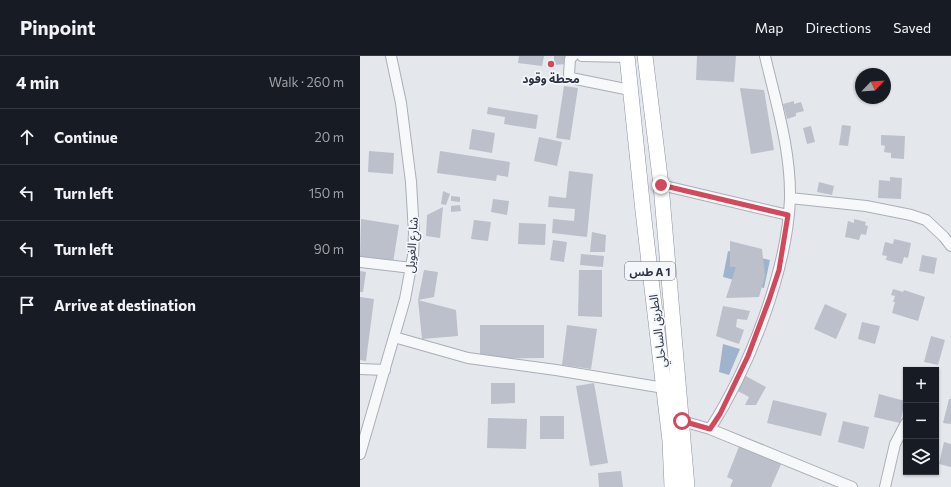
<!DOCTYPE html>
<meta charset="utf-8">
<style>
body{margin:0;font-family:Commissioner,"Noto Sans Arabic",sans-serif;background:#20242c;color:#f1f3f6}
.controls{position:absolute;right:12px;bottom:12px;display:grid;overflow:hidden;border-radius:0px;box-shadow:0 1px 3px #0004}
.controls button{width:36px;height:36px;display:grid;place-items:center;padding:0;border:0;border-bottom:1px solid #363941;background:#171b24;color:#f1f3f6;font:20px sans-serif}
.compass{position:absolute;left:495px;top:12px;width:36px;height:36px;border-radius:50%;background:#171b24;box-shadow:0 1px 3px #0004;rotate:65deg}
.stop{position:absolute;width:12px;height:12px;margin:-9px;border:3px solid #d1495b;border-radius:50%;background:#fff}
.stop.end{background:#d1495b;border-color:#fff;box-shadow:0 1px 4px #0008}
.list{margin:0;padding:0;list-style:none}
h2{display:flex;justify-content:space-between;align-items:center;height:52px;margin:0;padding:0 16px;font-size:17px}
h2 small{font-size:13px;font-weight:400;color:#9ea1a6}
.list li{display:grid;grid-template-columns:26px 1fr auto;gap:12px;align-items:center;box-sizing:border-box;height:56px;padding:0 16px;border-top:1px solid #363941}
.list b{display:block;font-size:15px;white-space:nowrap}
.list em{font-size:13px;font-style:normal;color:#9ea1a6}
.icon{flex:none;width:22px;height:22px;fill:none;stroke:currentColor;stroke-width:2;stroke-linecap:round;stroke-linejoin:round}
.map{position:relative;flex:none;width:591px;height:431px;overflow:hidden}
header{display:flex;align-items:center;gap:24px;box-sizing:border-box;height:56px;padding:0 20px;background:#171b24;border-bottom:1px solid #363941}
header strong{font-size:19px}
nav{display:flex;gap:22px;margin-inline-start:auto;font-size:14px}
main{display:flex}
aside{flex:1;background:#171b24}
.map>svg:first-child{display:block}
</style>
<header>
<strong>Pinpoint</strong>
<nav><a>Map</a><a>Directions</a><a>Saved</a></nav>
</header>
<main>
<aside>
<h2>4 min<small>Walk · 260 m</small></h2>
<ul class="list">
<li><svg class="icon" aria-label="ahead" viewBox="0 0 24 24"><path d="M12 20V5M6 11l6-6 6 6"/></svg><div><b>Continue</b></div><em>20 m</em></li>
<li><svg class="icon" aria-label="left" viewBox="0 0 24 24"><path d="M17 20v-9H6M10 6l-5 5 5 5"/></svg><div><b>Turn left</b></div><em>150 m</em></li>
<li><svg class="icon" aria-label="left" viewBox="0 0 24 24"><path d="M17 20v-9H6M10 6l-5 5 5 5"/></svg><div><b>Turn left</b></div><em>90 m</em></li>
<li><svg class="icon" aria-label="arrive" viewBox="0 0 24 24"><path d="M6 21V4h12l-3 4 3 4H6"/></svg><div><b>Arrive at destination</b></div></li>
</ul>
</aside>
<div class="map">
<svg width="591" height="431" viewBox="0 0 591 431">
<rect width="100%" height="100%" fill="#e4e7ec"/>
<path fill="#9fb4cc" d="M368 195 410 204 404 232 363 221Z
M363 288 380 293 369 319 359 316Z"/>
<path fill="#bbc0ca" d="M159 0H184L182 10 158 7Z
M194 0H207L206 8 194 9Z
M337 0H376L374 26 336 24Z
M204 30 218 32 210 84 196 82Z
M380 32 404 34 414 94 391 98Z
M434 45V48L441 46 444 55 436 57V60L427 63 423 48Z
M128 51 178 59 176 73 144 68 145 61 127 58Z
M482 69 491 70 488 90 479 89Z
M451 70 455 86 447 88 443 72Z
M112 73 135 77 132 97 109 93Z
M521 79 545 80 544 103 531 102V97L524 96 525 90 521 89Z
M179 81 202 86 197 110 174 105Z
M9 95 34 97 33 118 8 116Z
M80 95 150 106 148 121 137 119 136 125 77 117Z
M209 115 233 118 227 181 192 177 193 163 214 165 215 153 188 151 189 140 206 142Z
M530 121 542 122 541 143 518 142 519 124 530 125Z
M459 126 474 130 472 139 457 136Z
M83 135 90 138 86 149 81 148Z
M91 140 100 141V146L91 145Z
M133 143 149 145 147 159 131 156Z
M100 149 101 155 91 156V150Z
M83 151 80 182 66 180 67 159Z
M1 163 39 169 33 207 0 202Z
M494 163 506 166 505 169 508 170 506 179 501 178 499 184 485 181 488 165 494 167Z
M114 164 131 166 128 185 111 183Z
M159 167 186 168 185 189 158 188Z
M232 176 246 179 245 196H230Z
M534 183 551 187 548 202 544 201 542 208 526 204 527 200 522 199 525 186 533 188Z
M193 184 207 186 204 206 190 204Z
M370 185 402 193 405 220 399 241 366 242 376 211H370Z
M221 198 244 200 243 211 220 209Z
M562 199 577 202 574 218 559 215Z
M64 214 78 216 74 241 58 244 96 254 98 280 62 283 58 244Z
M219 214H242V261L218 260Z
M0 215 6 216 3 236H0Z
M533 233 543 236 544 234 565 241 558 265 532 257 535 246H533L535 240 531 239Z
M0 241 14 243 6 305 0 304Z
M465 248 487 258 476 283 454 273Z
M363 250 390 255 387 264 377 263 376 271 384 274 379 288 356 280Z
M502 266 520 270 515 288 498 283Z
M120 269H184V302L120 303Z
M207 269 237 273 231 313 202 309Z
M571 280 585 284 578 309 564 306Z
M384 319 406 331 396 349H385L389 341 376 334Z
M131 327H155V347L131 348Z
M234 327 248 407 230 410 216 330Z
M519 338 545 345 540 367 514 361Z
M589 343H591V368L583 367Z
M413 344 467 357 461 380 407 367Z
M180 360H204V383H180Z
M128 362 167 363 166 393 127 392Z
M483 365 509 371 504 393 478 386Z
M584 386 591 388V411L579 408Z
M380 388 422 406 411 431H370L373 424 367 421Z
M261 415 263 431H239L238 417Z"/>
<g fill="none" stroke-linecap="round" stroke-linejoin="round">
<g stroke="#a9aeb7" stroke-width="12">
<path id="minor" d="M213 0 210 3 209 18 211 22 270 34
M222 0 267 1
M301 129 428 159
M430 142 506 150 551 159 566 164 584 181 591 190
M0 206 52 212
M34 281 108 302 196 314 304 332
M0 313 25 314
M322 365 350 373C389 312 427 216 430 143 431 94 416 47 405 0
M350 373 492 431
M0 398 45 243 53 200 54 177 51 126 41 47 31 0
M525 431 535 388 546 367"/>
</g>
<g stroke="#8b94a3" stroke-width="16">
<path id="highway" d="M267 0 283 155 310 385 312 431
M285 0 301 129 327 431"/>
</g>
<use href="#minor" stroke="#f7f8fa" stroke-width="10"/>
<use href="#highway" stroke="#fff" stroke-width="15"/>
</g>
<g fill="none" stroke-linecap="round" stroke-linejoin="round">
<path stroke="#d1495b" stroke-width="5" d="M301 129 428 159 419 214 409 244 388 300 360 358 350 373 322 365"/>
</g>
<circle fill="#d1495b" stroke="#f4f6f9" stroke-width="1.5" cx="191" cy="8" r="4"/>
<g text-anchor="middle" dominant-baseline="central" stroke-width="3.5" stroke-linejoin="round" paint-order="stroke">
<rect fill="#f4f6f9" stroke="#676e7b" stroke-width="1" x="265" y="206" width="50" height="18" rx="3"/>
<g font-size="11" font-weight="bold" fill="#2b3445">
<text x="290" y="215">طس A 1</text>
</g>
<g font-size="12" font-weight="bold" fill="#2b3445" stroke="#f4f6f9">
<text x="191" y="22">محطة وقود</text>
</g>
<g font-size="12" fill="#2b3445" stroke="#f4f6f9">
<text transform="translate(51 189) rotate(-86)">شارع الغويل</text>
<text transform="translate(297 275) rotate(-97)">الطريق الساحلي</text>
</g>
</g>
</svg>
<div class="controls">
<button>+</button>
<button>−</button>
<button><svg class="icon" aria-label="layers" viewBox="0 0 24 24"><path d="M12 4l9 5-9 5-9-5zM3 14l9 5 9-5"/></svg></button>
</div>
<svg class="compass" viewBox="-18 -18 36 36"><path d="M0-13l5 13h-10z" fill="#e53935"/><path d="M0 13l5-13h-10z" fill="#9ea1a6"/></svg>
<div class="stop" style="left:322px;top:365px"></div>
<div class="stop end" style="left:301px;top:129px"></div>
</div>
</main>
